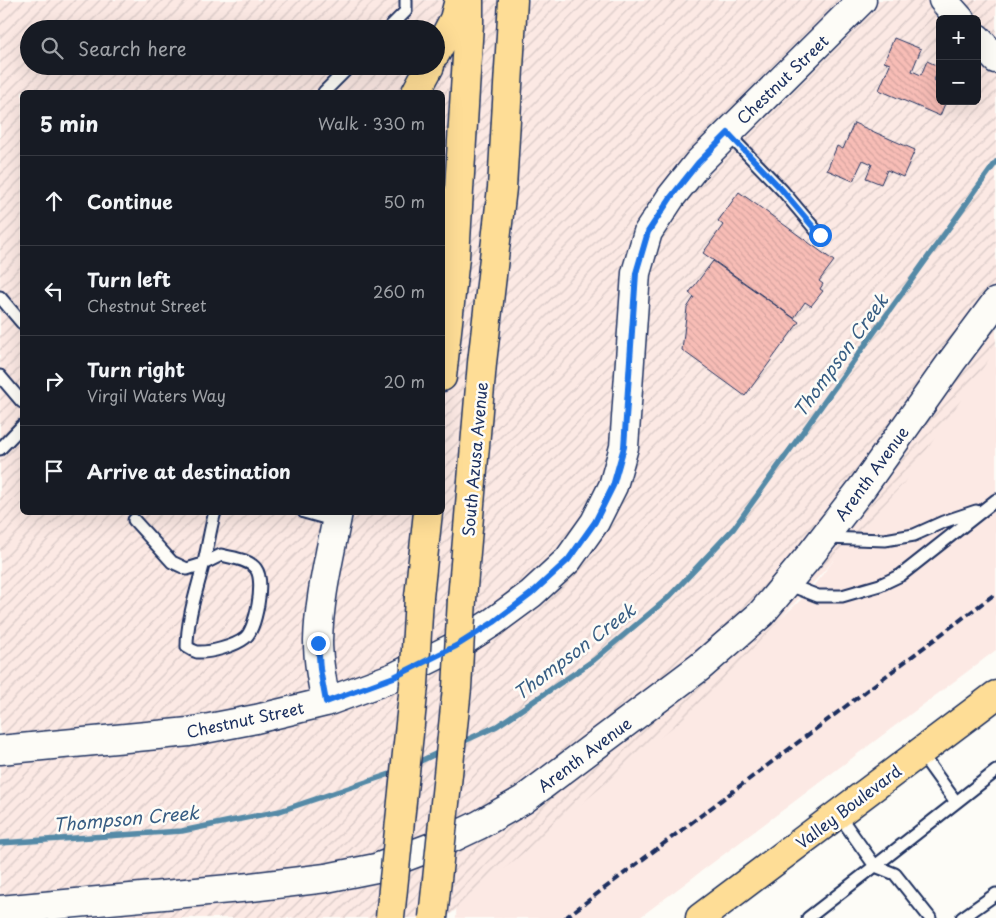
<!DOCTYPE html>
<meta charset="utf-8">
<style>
body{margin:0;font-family:"Playpen Sans",sans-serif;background:#20242c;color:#f1f3f6}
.controls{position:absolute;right:15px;top:15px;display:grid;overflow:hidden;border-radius:8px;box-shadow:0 5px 20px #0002}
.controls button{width:45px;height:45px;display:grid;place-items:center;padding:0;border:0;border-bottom:1px solid #363941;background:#171b24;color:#f1f3f6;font:25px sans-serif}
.stop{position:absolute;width:15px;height:15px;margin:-11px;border:4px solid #1a73e8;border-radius:50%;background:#fff}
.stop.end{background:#1a73e8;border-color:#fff;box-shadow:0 1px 5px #0008}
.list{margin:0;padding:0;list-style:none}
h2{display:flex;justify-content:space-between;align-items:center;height:65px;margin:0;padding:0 20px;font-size:21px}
h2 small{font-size:16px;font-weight:400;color:#9ea1a6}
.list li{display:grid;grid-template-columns:32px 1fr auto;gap:15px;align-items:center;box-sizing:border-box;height:90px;padding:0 20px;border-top:1px solid #363941}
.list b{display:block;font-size:19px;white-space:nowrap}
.list p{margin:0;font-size:16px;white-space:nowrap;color:#9ea1a6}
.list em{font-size:16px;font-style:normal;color:#9ea1a6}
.icon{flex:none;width:28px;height:28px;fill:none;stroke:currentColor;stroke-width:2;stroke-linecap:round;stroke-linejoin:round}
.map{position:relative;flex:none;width:996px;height:918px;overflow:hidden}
.search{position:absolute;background:#171b24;box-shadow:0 5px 20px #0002;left:20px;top:20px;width:425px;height:55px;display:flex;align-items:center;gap:12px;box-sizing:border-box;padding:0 18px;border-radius:28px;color:#9ea1a6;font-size:19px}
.panel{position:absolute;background:#171b24;box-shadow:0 5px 20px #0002;left:20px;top:90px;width:425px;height:425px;border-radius:8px}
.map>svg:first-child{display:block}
</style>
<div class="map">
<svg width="996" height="918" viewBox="0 0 996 918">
<defs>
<pattern id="industrial-furrows" width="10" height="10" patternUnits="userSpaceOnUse" patternTransform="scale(1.25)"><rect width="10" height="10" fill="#fce9e4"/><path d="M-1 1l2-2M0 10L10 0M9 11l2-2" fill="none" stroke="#d7c8c6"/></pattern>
<pattern id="building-back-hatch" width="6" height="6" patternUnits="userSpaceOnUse" patternTransform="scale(1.25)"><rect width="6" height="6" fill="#f8bdb6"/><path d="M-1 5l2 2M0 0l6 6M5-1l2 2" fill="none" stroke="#d4a39f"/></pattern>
</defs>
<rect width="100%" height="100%" fill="#fdfcf7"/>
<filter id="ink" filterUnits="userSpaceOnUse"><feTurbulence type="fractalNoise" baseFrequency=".02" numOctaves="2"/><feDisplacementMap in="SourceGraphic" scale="10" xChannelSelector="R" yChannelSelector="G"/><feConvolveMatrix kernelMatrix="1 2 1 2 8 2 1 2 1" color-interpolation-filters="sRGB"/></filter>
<g filter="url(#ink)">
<path fill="#fce9e4" d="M996 342V650L639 918H456L458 863 726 670 807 594 867 518Z"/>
<path fill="url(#industrial-furrows)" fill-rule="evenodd" d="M0 0H996V349L904 483 711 695 446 918H0ZM940 19H977V101H940ZM29 29H436V66H29ZM22 92H442V512H22Z"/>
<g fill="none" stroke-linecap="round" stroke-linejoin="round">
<path stroke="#548aa7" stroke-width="5.5" d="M460 743 497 726 594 660 668 598 734 528 996 162
M414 764 442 751
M0 843 182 831 280 811 396 772"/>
</g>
<path fill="url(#building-back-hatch)" stroke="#1b2f5e" d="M894 38 921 49 912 71 921 75 927 61 940 67 934 80 940 83V101H946L940 116 879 90 890 64 884 62Z
M854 123 915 150 903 177 887 170 881 184 866 178 872 164 863 160 853 181 827 170 837 146 843 149Z
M739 192 834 261 819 281 823 284 820 289 823 291 811 306 805 302 794 318 703 253 723 225 718 221Z
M713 261 799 322 745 396 682 350 687 308 694 297 689 293Z"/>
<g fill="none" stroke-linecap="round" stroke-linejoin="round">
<g stroke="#1b2f5e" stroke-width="15">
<path id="lane" d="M388 29 406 11V0
M324 92 350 66
M727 133 782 190 820 235
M0 297 22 323
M0 376 22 402
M0 449 22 426
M304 512 336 521
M134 520 172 562 187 569 203 564 221 555C232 558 249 559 256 569 265 581 256 629 245 638 235 646 210 653 197 652 194 651 190 649 187 647 187 618 197 590 204 562 208 546 210 529 215 512
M825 538 885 540 914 535 943 522 976 511
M787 584 818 596H842L880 585 901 575 996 500
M920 752 956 802
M875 866 996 771
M875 866 895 874 930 918
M808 918 875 866 838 814
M962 918 996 894"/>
</g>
<g stroke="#1b2f5e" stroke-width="31">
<path id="secondary" d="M943 0 960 19
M977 38 996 59
M326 702C322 682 318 662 318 641 319 598 330 555 338 512
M0 750 189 732 256 719 326 702 394 677 456 646 493 622 531 594 568 560 595 522 613 486 624 447 636 273 648 232 671 197 698 163 862 0
M0 910 251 887 326 878 376 868 437 845 479 825 523 800 700 667 761 614 811 554 862 488 952 361 996 302"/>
</g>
<g stroke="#1b2f5e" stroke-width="31">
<path id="primary" d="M436 53 454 19 459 0
M416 92 430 66
M442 377 455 257 469 23V0
M419 597 428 512
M462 599 482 363 502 188 513 0
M700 918 996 695"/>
</g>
<use href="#lane" stroke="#fdfcf7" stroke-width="11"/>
<use href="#secondary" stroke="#fdfcf7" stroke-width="28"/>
<use href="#primary" stroke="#fedd96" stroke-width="28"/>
<path stroke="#1b2f5e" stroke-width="4" stroke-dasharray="8 4" stroke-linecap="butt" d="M565 918 996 593"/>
<g stroke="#1b2f5e" stroke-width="31" stroke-linecap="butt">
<path id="primary-bridge" d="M390 918 414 685 419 597
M433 918 457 688 462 599"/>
</g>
<use href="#primary-bridge" stroke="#fedd96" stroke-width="28"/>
</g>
</g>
<g fill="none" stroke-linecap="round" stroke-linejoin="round" filter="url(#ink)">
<path stroke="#1a73e8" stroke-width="6" d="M318 643 320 669 326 702 394 677 456 646 494 622 531 594 568 560 595 522 613 486 624 447 636 273 648 232 671 197 698 163 728 133 782 190 820 235"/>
</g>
<g text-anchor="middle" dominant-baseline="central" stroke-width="5" stroke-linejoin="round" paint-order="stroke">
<g font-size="16" fill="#1b2f5e" stroke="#fdfcf7">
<text transform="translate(782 79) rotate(-44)">Chestnut Street</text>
<text transform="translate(474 459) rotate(-85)">South Azusa Avenue</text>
<text transform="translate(871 473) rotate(-54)">Arenth Avenue</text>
<text transform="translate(245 719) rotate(-12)">Chestnut Street</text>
<text transform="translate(584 754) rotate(-37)">Arenth Avenue</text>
<text transform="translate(848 806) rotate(-37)">Valley Boulevard</text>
</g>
<g font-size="18" font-style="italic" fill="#385d83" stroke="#fdfcf7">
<text transform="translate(840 355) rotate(-54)">Thompson Creek</text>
<text transform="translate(574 651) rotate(-37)">Thompson Creek</text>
<text transform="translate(126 818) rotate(-5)">Thompson Creek</text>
</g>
</g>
</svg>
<div class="controls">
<button>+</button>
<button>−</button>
</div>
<div class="stop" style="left:820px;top:235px"></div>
<div class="stop end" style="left:318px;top:643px"></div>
<div class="search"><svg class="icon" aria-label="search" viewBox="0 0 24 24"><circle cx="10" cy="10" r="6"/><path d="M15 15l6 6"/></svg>Search here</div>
<section class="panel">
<h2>5 min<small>Walk · 330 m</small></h2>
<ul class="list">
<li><svg class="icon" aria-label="ahead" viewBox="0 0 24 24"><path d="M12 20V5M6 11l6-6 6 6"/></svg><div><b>Continue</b></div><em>50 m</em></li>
<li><svg class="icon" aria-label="left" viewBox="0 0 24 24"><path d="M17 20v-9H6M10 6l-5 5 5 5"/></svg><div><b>Turn left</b><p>Chestnut Street</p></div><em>260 m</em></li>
<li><svg class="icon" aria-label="right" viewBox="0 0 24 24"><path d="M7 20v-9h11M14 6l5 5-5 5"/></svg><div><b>Turn right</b><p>Virgil Waters Way</p></div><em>20 m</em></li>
<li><svg class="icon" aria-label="arrive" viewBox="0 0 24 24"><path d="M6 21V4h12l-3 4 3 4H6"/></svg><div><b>Arrive at destination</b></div></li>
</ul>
</section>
</div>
